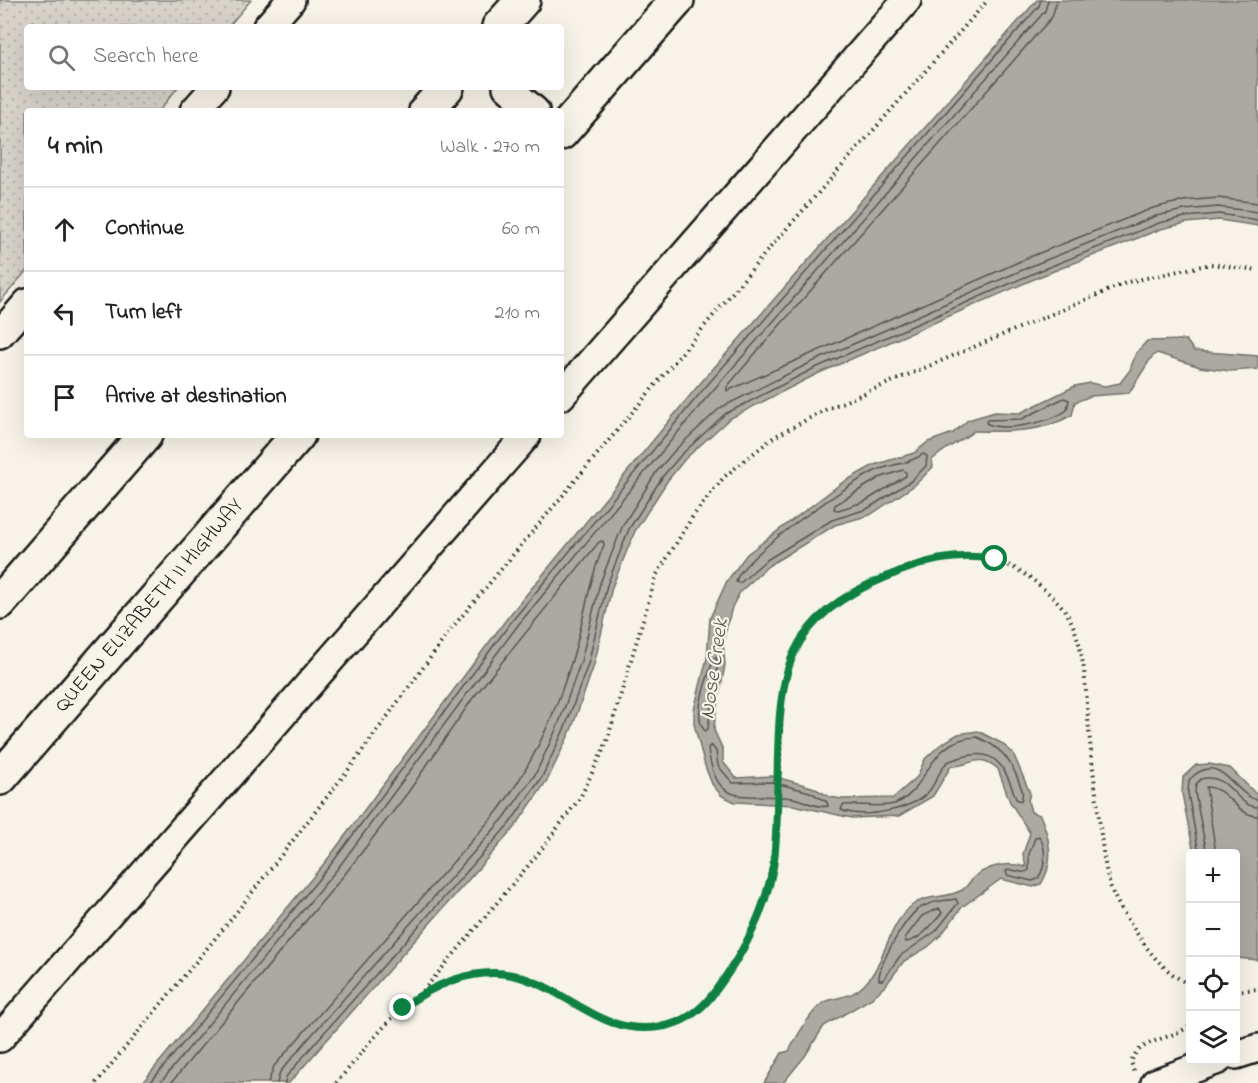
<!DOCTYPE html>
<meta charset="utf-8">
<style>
body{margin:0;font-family:"Indie Flower",sans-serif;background:#f2f2f2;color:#222}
.controls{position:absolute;right:18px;bottom:18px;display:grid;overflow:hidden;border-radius:6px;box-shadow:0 6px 24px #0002}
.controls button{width:54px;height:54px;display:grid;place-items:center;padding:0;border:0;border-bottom:2px solid #e0e0e0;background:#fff;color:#222;font:30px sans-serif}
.stop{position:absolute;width:18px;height:18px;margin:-14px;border:4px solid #0b8043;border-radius:50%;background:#fff}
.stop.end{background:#0b8043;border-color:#fff;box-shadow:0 2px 6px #0008}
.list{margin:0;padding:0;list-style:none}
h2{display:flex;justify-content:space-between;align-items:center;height:78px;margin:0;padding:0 24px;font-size:26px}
h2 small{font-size:20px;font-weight:400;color:#767676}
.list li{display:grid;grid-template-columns:39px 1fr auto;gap:18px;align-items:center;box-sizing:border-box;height:84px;padding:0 24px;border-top:2px solid #e0e0e0}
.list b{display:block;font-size:22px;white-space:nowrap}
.list em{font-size:20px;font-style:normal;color:#767676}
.icon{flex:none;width:33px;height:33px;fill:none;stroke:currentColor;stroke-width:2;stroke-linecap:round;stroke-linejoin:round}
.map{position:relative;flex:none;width:1258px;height:1083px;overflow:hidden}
.search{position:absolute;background:#fff;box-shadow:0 6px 24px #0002;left:24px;top:24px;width:540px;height:66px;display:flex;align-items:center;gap:15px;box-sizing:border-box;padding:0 21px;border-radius:6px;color:#767676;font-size:22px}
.panel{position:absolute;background:#fff;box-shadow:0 6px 24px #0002;left:24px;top:108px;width:540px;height:330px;border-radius:6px}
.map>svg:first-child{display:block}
</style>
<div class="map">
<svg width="1258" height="1083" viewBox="0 0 1258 1083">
<defs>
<pattern id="grass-dots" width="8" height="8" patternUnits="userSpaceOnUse" patternTransform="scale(1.5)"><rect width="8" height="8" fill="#d7d3cb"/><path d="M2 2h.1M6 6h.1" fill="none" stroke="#b8b5ae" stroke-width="1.8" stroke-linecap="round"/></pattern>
</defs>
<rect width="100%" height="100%" fill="#f7f3e8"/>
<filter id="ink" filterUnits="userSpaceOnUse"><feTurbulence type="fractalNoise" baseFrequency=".0167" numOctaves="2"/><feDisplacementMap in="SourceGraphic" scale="12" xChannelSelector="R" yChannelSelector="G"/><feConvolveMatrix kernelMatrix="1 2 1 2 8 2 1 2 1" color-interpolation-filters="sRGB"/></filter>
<g filter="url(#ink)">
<path fill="url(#grass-dots)" stroke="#7a7874" stroke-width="1.5" d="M0 0H251L228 27H27V87H178L159 111H27V270L0 302Z"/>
<path fill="#aca9a2" stroke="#72716c" stroke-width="1.5" d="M1037 0H1258V226L1219 220 1186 223 1161 229 1041 276 817 374 729 419 685 459 668 480 635 531 612 587 594 665 572 728 548 779 515 827 289 1083H142L327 860 508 617 697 387Z
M1186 340 1194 351 1258 356V369L1230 371 1200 367 1157 353 1151 358 1129 393 1091 396 1075 402 1072 415C1041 433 1008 432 974 431 960 442 945 448 932 460L933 467 915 485 870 515 835 525 768 566 740 592 732 607 723 642 725 665 715 718 714 730 723 750V762L736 778 772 776 812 787 830 797 842 799 893 798 917 777 925 759 940 745 958 734 978 731 1001 743 1013 753 1030 793 1028 801 1031 812 1040 815C1050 838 1055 862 1041 884L1033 887 1001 879 962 907 941 935 928 947 904 961 886 985 872 998 824 1026 805 1056 783 1083H764L782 1053 789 1051C796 1038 814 1005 827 1001 841 996 853 997 864 985 886 963 887 923 914 904 929 894 947 899 962 890 967 887 970 881 974 877 990 865 1008 862 1026 867L1023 854 1030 833 1010 802 998 769C978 751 971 767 951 766L933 796 899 816 852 818 793 805 735 802 722 796 712 784 705 766 694 724V710L707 658 710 618 727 581 747 554 842 483 874 465 914 453 928 442 953 433 968 420 995 412 1020 413 1075 386 1090 383 1105 386 1120 383 1130 370 1136 353 1147 341Z
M1209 764 1230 768 1258 796V960L1236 958V854L1194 853 1182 794 1183 777 1196 765Z"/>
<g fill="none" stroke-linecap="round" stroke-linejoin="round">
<path stroke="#565452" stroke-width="1.5" d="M1057 0 1052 17 759 349 727 387V391L1032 256 1153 208 1183 201 1218 198 1258 203
M1064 398 1069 400 1067 410C1051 422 1004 433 986 423L987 420 1022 419Z
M923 454 927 456 926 466 911 481 867 509 832 520 765 561 740 583 736 582C739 558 850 483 875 471 891 464 910 464 923 454Z
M903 470 906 472V476L864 502 838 510 834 509 835 505 879 478Z
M716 657C721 665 709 715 708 729L705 731C691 715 708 678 713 660Z
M977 737C1000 747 1010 758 1019 782 1022 789 1024 793 1021 801L1016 799C1002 757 991 745 947 762 940 770 936 781 930 790 914 810 864 819 841 810L843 805C860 804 878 808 894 804 929 793 926 738 977 737Z
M711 745 716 751 718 766 733 783 772 782 810 792 827 802 828 806C819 809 803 800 793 798 745 791 716 812 708 748Z
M1039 836C1047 850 1046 865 1038 879L1032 881 1007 875 1006 871C1014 867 1021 876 1029 870V854L1035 838Z
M1199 854 1188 793 1189 780C1221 747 1234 797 1258 800
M1207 854 1195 793 1196 784 1201 779C1231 772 1234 806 1258 807
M1216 854 1206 787C1228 787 1235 815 1258 816
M956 899 958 903 936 931 900 956 883 980H879C878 965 906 916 920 908 932 901 943 901 956 899Z
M939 908 942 913C932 924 921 940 906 942L905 938 922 916Z
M150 1083 332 863 512 621 702 391 1039 6 1041 0
M160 1083 338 868 518 625 708 396 1045 11 1048 0
M171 1083 345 874 409 791 473 698 599 542 603 541 604 545C588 582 584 622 572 660 555 715 532 767 497 812L274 1066 268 1083
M277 1083 280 1072 309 1038 504 818 536 773 559 723 581 661 600 583 623 525 657 471 676 449 720 408 812 362 1036 264 1156 216 1184 210 1218 207 1258 212
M285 1083 286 1077 315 1043 510 823 542 777 566 725 588 664 607 585 629 529 663 476 681 455 725 414 815 368 1039 271 1159 223 1185 217 1219 214 1258 220"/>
<g stroke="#1c1c1c" stroke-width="32">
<path id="minor" d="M267 27 291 0
M507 87 535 111
M194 111 215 87
M0 334 27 303
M561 396 907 0
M0 1038 527 435
M1236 1055 1258 1048
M1155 1083 1218 1060"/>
</g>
<g stroke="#1c1c1c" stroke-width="38">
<g id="highway">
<path d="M499 27 523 0"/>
<path d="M426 111 447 87"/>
<path d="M561 133 677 0"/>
<path d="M0 602 145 435"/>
<path id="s1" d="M0 778 298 435"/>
</g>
</g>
<path stroke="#1c1c1c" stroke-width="4" stroke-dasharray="1.5 4.5" stroke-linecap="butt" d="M423 991 537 855 580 798 606 744 656 576 693 516 724 477 774 437 827 409 1128 282 1211 264 1258 270
M1236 991 1258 989
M1134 1071 1131 1062C1139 1038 1173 1040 1190 1025
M96 1083 232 918 352 765 452 628 768 250 988 0
M336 1083C361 1055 390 1014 421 994 444 979 484 970 510 974 568 983 593 1037 660 1027 674 1025 690 1018 701 1008 716 995 726 975 737 958 778 892 777 826 780 750 781 718 780 680 794 651 817 605 870 579 917 565 961 551 1003 553 1039 585 1051 595 1063 605 1070 619 1085 649 1085 684 1088 717 1090 747 1094 778 1098 809 1101 834 1103 861 1110 885 1115 902 1127 917 1136 932 1150 954 1166 973 1190 985"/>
<use href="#minor" stroke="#f7f3e8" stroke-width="27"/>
<use href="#highway" stroke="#f7f3e8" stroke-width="33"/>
</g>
</g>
<g fill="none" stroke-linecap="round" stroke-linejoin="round" filter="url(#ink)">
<path stroke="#0b8043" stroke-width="8" d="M403 1008C431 985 475 967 512 975 568 987 598 1036 659 1027 684 1024 702 1010 716 990 743 954 765 912 773 867 783 806 769 706 794 653 811 615 849 592 886 577 923 561 955 552 995 559"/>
</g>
<g text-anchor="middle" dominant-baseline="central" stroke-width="4.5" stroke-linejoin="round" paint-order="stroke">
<g font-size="21" fill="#1c1c1c" stroke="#f7f3e8">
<text stroke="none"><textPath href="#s1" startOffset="228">QUEEN ELIZABETH II HIGHWAY</textPath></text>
</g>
<g font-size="22" font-style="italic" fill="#565452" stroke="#f7f3e8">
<text transform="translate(715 669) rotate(-82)">Nose Creek</text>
</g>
</g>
</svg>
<div class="controls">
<button>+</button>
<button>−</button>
<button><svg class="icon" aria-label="locate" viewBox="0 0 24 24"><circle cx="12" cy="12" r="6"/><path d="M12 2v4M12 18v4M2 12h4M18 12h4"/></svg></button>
<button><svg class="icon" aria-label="layers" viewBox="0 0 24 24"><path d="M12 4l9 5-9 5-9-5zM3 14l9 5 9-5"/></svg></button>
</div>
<div class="stop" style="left:995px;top:559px"></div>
<div class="stop end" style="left:403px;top:1008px"></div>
<div class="search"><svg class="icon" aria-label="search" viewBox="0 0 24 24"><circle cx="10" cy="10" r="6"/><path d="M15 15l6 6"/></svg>Search here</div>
<section class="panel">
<h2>4 min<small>Walk · 270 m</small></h2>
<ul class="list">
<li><svg class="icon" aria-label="ahead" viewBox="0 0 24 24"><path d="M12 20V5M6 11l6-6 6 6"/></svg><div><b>Continue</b></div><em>60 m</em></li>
<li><svg class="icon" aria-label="left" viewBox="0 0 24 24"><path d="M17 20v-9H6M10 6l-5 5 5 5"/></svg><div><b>Turn left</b></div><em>210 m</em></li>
<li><svg class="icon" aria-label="arrive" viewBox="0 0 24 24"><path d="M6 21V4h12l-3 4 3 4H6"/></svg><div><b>Arrive at destination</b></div></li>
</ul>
</section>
</div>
